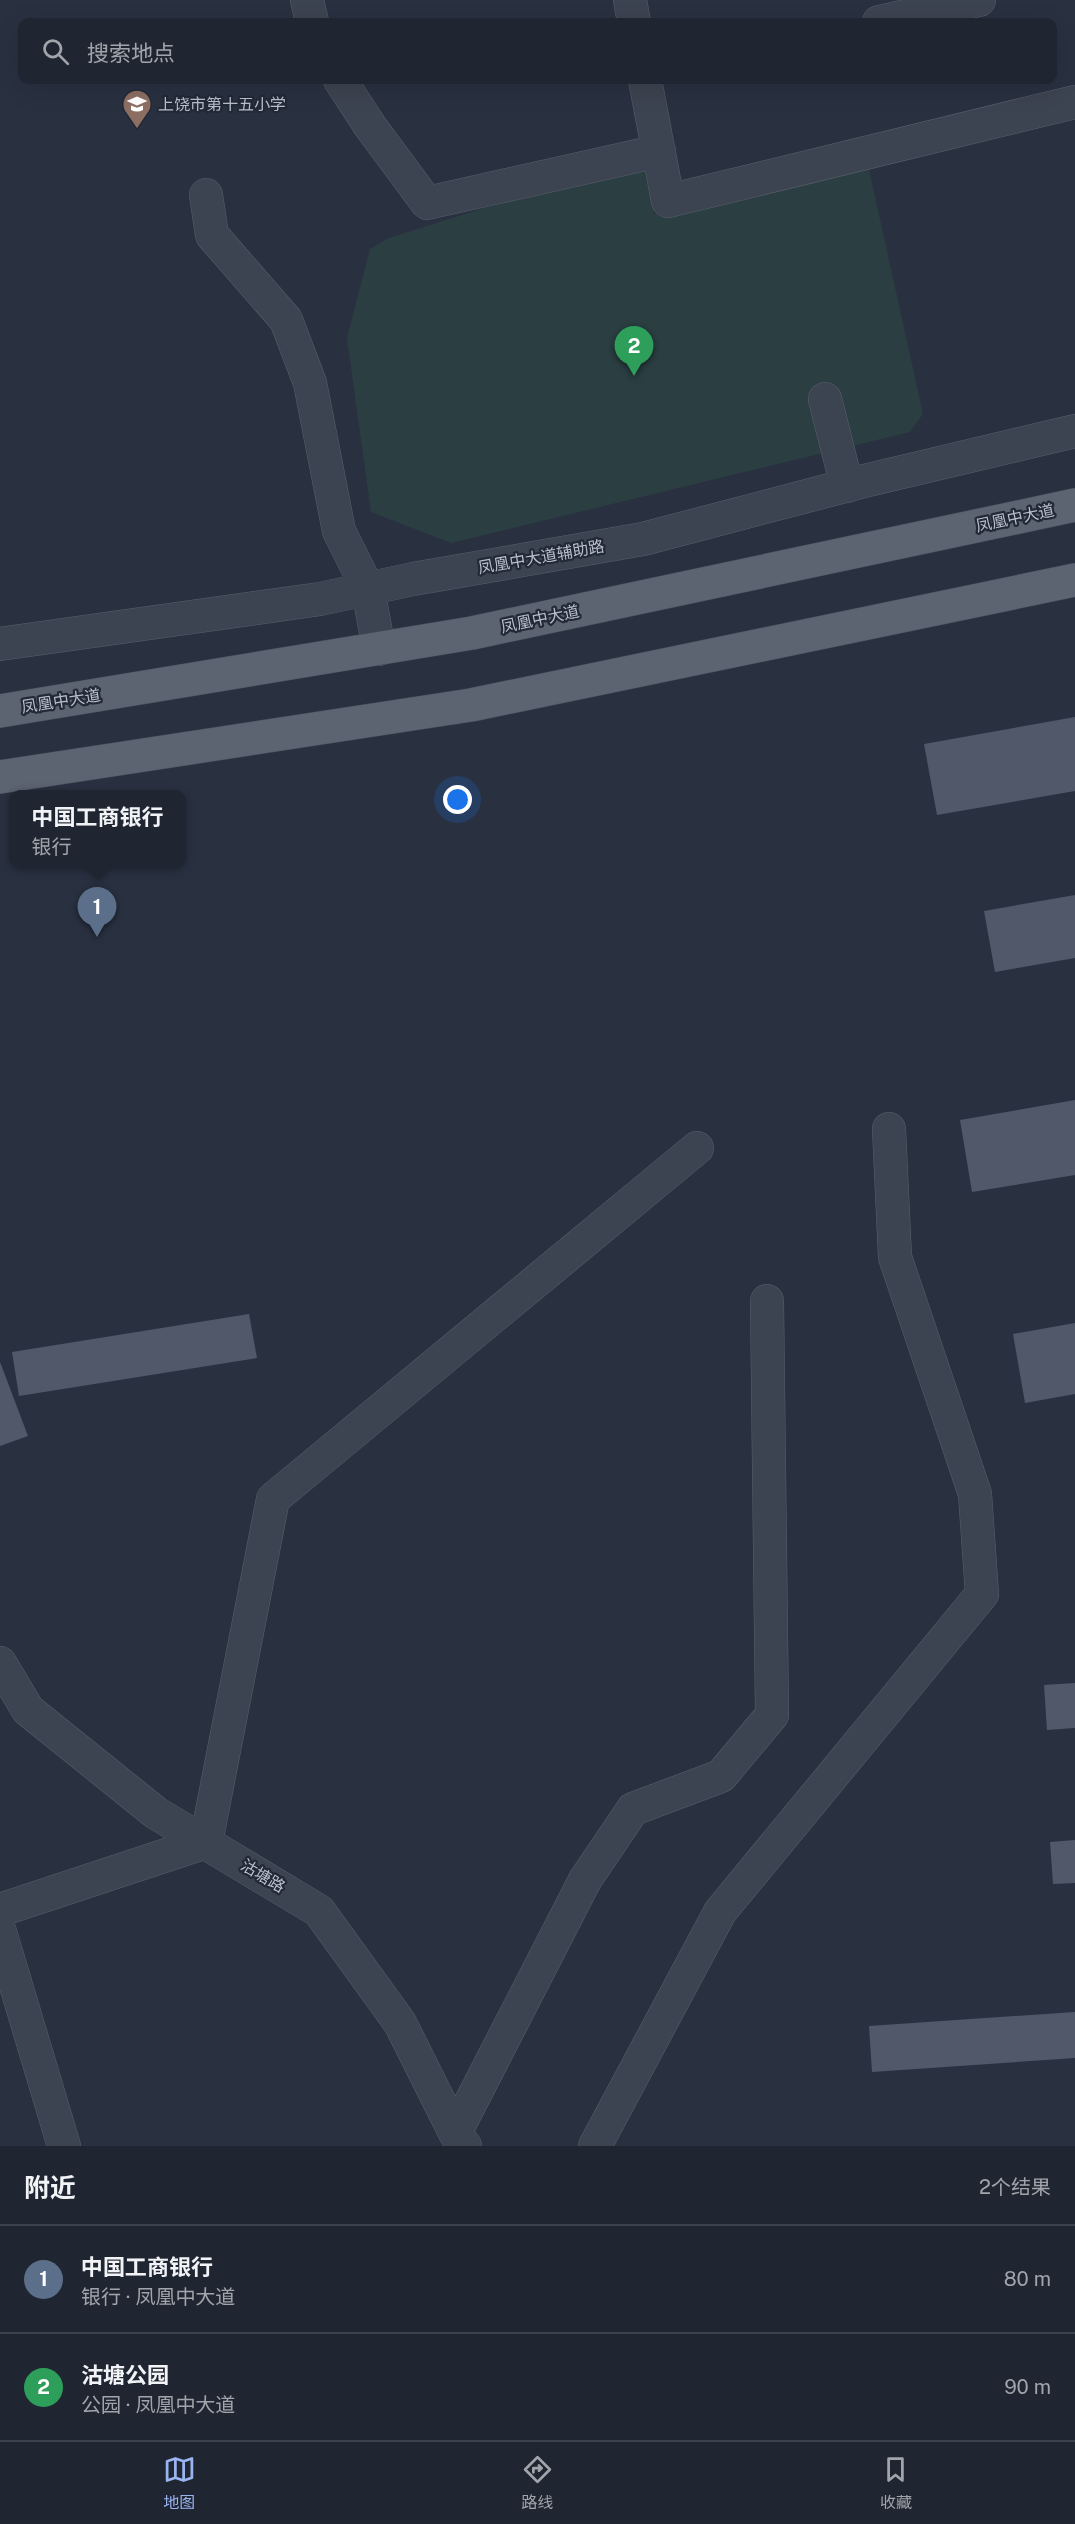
<!DOCTYPE html>
<html lang="zh">
<meta charset="utf-8">
<style>
body{margin:0;font-family:"Public Sans","Noto Sans SC",sans-serif;background:#2c313d;color:#f1f3f6}
.you{position:absolute;left:458px;top:800px;width:21px;height:21px;margin:-15px;border:4px solid #fff;border-radius:50%;background:#1a73e8;box-shadow:0 0 0 9px #1a73e833}
.badge{display:grid;place-items:center;width:39px;height:39px;border-radius:50%;background:#9ab4f1;color:#fff;font-size:20px;font-weight:700}
.pin{position:absolute;translate:-50% -50px;filter:drop-shadow(0 2px 3px #0008)}
.pin::after{content:'';position:absolute;top:32px;width:21px;height:18px;background:inherit;clip-path:polygon(0 0,100% 0,50% 100%)}
.popup{position:absolute;left:9px;top:790px;width:177px;height:78px;box-sizing:border-box;display:grid;place-content:center;border-radius:12px;background:#1f2531;filter:drop-shadow(0 2px 4px #0005);font-size:20px;white-space:nowrap;color:#a1a5ab}
.popup b{font-size:22px;color:#f1f3f6}
.popup::after{content:'';position:absolute;left:50%;top:100%;margin-left:-12px;border:12px solid transparent;border-top-color:#1f2531}
.list{margin:0;padding:0;list-style:none}
h2{display:flex;justify-content:space-between;align-items:center;height:78px;margin:0;padding:0 24px;font-size:26px}
h2 small{font-size:20px;font-weight:400;color:#a1a5ab}
.list li{display:grid;grid-template-columns:39px 1fr auto;gap:18px;align-items:center;box-sizing:border-box;height:108px;padding:0 24px;border-top:2px solid #3c424d}
.list b{display:block;font-size:22px;white-space:nowrap}
.list p{margin:0;font-size:20px;white-space:nowrap;color:#a1a5ab}
.list em{font-size:20px;font-style:normal;color:#a1a5ab}
.icon{flex:none;width:33px;height:33px;fill:none;stroke:currentColor;stroke-width:2;stroke-linecap:round;stroke-linejoin:round}
.map{position:relative;flex:none;width:1075px;height:2146px;overflow:hidden}
.search{position:absolute;background:#1f2531;box-shadow:0 6px 24px #0002;left:18px;right:18px;top:18px;height:66px;display:flex;align-items:center;gap:15px;box-sizing:border-box;padding:0 21px;border-radius:12px;color:#a1a5ab;font-size:22px}
.sheet{height:294px;background:#1f2531}
nav{display:flex;justify-content:space-around;align-items:center;box-sizing:border-box;height:84px;border-top:2px solid #3c424d;background:#1f2531;font-size:16px;color:#a1a5ab}
nav a{display:grid;justify-items:center;gap:3px}
nav .on{color:#9ab4f1}
.map>svg:first-child{display:block}
</style>
<div class="map">
<svg width="1075" height="2146" viewBox="0 0 1075 2146">
<rect width="100%" height="100%" fill="#293141"/>
<path fill="#2b3e42" d="M868 165 923 414 910 432 451 543 371 512 347 338 370 249 389 238 484 208 644 169 654 214Z"/>
<path fill="#50586a" d="M1075 717V791L937 815 924 744Z
M1075 895V958L995 972 984 911Z
M1075 1100V1175L972 1192 960 1120Z
M249 1314 257 1358 19 1396 12 1352Z
M1075 1323V1394L1025 1403 1013 1334Z
M0 1362 28 1436 0 1446Z
M1075 1683V1728L1047 1730 1044 1685Z
M1075 1840V1883L1053 1884 1050 1842Z
M1075 2012V2058L872 2072 869 2026Z"/>
<g fill="none" stroke-linecap="round" stroke-linejoin="round">
<g stroke="#585f6c" stroke-width="34">
<path id="minor" d="M307 0 312 22
M630 0 634 22
M879 22 979 0
M340 80 370 126 427 203 659 151
M645 80 668 201 1075 102
M206 195 212 235 286 320 310 383 339 531 368 589 379 649
M825 399 847 486
M0 644 320 599 413 579 643 539 860 482 1075 431
M0 1663 28 1710 156 1813 319 1911 400 2023 455 2133 465 2146
M0 1910 206 1842 273 1499 697 1148
M0 1932 64 2146
M455 2133 585 1880 633 1809 721 1776 772 1715 767 1301
M595 2146 720 1912 982 1594 975 1494 895 1257 889 1129"/>
</g>
<g stroke="#474d5b" stroke-width="34">
<path id="major" d="M0 711 472 633 1075 505
M0 777 471 705 1075 580"/>
</g>
<use href="#minor" stroke="#3d4451" stroke-width="33"/>
<use href="#major" stroke="#5c6371" stroke-width="33"/>
</g>
<defs>
<g id="school-pin" transform="scale(1.5)"><path d="M0 17L-7.5 6A9.5 9.5 0 1 1 7.5 6Z" fill="#8d6e63" stroke="#222937"/><path d="M0-5L7-2L0 1L-7-2ZM-4 1L0 2.5L4 1V4Q0 6-4 4Z" fill="#fff"/></g>
</defs>
<g fill-rule="evenodd">
<use href="#school-pin" x="137" y="104"/>
</g>
<g text-anchor="middle" dominant-baseline="central" stroke-width="4.5" stroke-linejoin="round" paint-order="stroke">
<g font-size="16" fill="#babfcb" stroke="#222937" text-anchor="start">
<text x="158" y="104">上饶市第十五小学</text>
</g>
<g font-size="16" fill="#babfcb" stroke="#222937">
<text transform="translate(1015 518) rotate(-12)">凤凰中大道</text>
<text transform="translate(541 557) rotate(-10)">凤凰中大道辅助路</text>
<text transform="translate(540 619) rotate(-12)">凤凰中大道</text>
<text transform="translate(61 701) rotate(-9)">凤凰中大道</text>
<text transform="translate(263 1876) rotate(31)">沽塘路</text>
</g>
</g>
</svg>
<div class="you"></div>
<div class="pin badge" style="left:97px;top:937px;background:#5c6f8a">1</div>
<div class="popup"><b>中国工商银行</b>银行</div>
<div class="pin badge" style="left:634px;top:376px;background:#2e9e5b">2</div>
<div class="search"><svg class="icon" aria-label="search" viewBox="0 0 24 24"><circle cx="10" cy="10" r="6"/><path d="M15 15l6 6"/></svg>搜索地点</div>
</div>
<section class="sheet">
<h2>附近<small>2个结果</small></h2>
<ul class="list">
<li><span class="badge" style="background:#5c6f8a">1</span><div><b>中国工商银行</b><p>银行 · 凤凰中大道</p></div><em>80 m</em></li>
<li><span class="badge" style="background:#2e9e5b">2</span><div><b>沽塘公园</b><p>公园 · 凤凰中大道</p></div><em>90 m</em></li>
</ul>
</section>
<nav>
<a class="on"><svg class="icon" aria-label="map" viewBox="0 0 24 24"><path d="M3 6l6-2 6 2 6-2v14l-6 2-6-2-6 2zM9 4v14M15 6v14"/></svg>地图</a>
<a><svg class="icon" aria-label="directions" viewBox="0 0 24 24"><path d="M12 3l9 9-9 9-9-9zM9 14v-3h6M13 9l2 2-2 2"/></svg>路线</a>
<a><svg class="icon" aria-label="saved" viewBox="0 0 24 24"><path d="M7 4h10v16l-5-4-5 4z"/></svg>收藏</a>
</nav>
